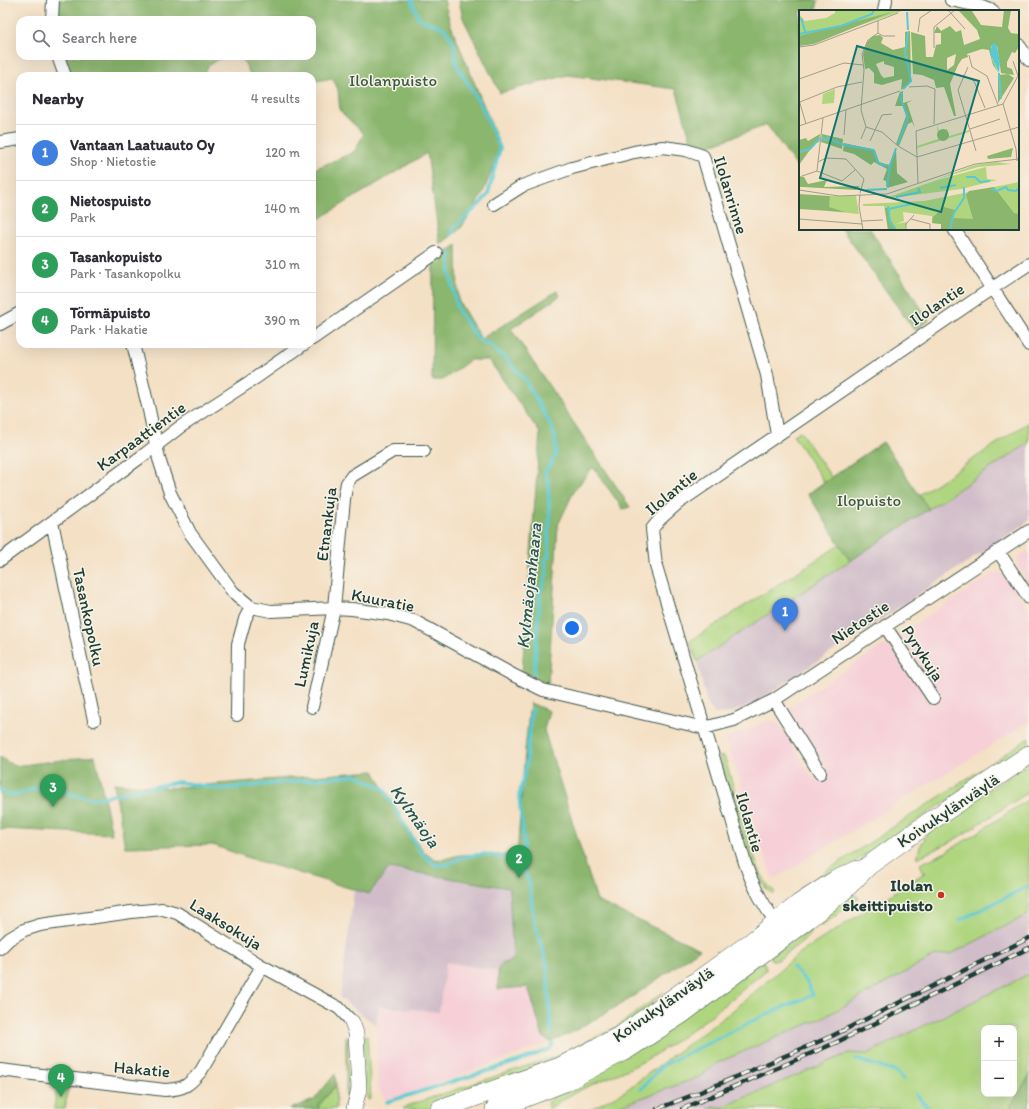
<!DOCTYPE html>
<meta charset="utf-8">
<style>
body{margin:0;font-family:Itim,sans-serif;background:#f2f2f3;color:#2b2b33}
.controls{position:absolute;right:12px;bottom:12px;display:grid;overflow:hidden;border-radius:8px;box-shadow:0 4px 16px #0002}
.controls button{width:36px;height:36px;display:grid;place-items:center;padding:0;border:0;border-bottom:1px solid #e1e1e2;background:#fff;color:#2b2b33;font:20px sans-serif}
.you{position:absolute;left:572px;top:628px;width:14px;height:14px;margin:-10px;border:3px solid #fff;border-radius:50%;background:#1a73e8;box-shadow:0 0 0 6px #1a73e833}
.badge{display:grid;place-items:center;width:26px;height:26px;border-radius:50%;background:#b45309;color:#fff;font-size:13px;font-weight:700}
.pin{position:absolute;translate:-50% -33px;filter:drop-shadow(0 1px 2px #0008)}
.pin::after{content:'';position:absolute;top:21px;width:14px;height:12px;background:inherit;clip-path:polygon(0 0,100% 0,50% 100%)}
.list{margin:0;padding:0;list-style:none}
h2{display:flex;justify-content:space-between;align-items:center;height:52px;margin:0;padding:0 16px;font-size:17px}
h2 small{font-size:13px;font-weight:400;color:#7c7c81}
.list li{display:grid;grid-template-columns:26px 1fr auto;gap:12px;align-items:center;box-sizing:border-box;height:56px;padding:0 16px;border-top:1px solid #e1e1e2}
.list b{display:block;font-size:15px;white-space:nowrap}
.list p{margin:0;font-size:13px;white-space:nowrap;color:#7c7c81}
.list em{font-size:13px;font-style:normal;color:#7c7c81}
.icon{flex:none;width:22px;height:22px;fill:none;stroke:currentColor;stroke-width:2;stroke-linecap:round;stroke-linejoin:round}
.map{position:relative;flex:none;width:1029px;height:1109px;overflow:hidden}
.search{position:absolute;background:#fff;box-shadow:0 4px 16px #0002;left:16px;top:16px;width:300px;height:44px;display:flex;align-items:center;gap:10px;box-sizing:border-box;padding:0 14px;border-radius:12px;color:#7c7c81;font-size:15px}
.panel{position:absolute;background:#fff;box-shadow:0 4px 16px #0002;left:16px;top:72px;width:300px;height:276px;border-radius:12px}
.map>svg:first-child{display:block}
</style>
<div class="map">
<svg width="1029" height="1109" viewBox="0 0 1029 1109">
<rect width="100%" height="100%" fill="#f7f3e8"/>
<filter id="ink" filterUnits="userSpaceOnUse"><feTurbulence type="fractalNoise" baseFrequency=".025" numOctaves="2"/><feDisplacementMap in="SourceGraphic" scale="8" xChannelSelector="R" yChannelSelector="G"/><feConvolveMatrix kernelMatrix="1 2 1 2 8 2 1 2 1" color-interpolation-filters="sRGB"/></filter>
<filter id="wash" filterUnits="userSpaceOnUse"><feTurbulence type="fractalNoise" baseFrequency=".012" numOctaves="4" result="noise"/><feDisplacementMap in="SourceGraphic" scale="16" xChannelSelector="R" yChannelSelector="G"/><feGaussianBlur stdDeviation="0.9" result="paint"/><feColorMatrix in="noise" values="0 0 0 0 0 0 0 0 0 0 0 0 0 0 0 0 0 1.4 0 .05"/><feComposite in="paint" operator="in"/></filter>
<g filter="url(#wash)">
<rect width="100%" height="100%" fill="#f4e0c5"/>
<path fill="#f6cfd7" d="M1029 550V585L1019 570 1017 562 1019 556Z
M1000 572 1007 577 1029 610V722L773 880 761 846 726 739 768 720 778 722 814 779 826 771 788 714V710L792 705 882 646H888L892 648 931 705 941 697 904 640V634L908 629 994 573Z
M446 962 498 971V989L528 987 543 1037 551 1042 387 1102 378 1087 376 1025 379 1006 439 1012Z"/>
<path fill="#d1bdc9" d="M1029 443V521L756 702 731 713 714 714 707 703 697 661Z
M389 868 509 888 513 959 500 965 498 971 446 962 439 1012 379 1006 376 1025 340 998 354 890 369 894Z
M1029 914V974L757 1109H611L699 1077 717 1063 828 1015 935 956 951 954Z"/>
<path fill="#afd57f" stroke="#67895a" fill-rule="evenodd" d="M1029 422V443L697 661 690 641 841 544 808 494 824 482 793 435 800 431 831 477 883 442 919 495Z
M1029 738V746L805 895 798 894 802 887Z
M724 756 757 865 766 883 775 892 773 894 766 888 756 874 719 757Z
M1029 763V792L951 842 917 858 920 847 928 832Z
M1029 799V914L951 954 935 956 828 1015 717 1063 699 1077 611 1109H591L625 1091 736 1008 800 953 926 872 923 871 920 864 946 852 963 842Z
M855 894 859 898 823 925 820 926 817 923 822 914Z
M810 929V933L809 936 778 960H772L770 956Z
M763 960 766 967V970C727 1003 688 1036 644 1061 614 1078 576 1087 549 1109L547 1103 566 1086Z
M1029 974V1109H708L714 1107H723L849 1053 867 1054ZM984 1028H1014V1094H984Z
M664 992 645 1011 615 1033 477 1094 430 1109H403L406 1106 560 1055 615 1028Z
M346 1035 348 1039V1109H346Z
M367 1035 371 1099 368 1100 365 1092 363 1037Z
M57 1085 68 1086 65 1109H54Z
M336 1085V1109H318L319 1105Z"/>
<path fill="#8bb66e" stroke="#557a51" d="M59 0H444L450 23 501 148 482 195 461 228 440 245 427 153 312 223V170L354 152 364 134 340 111 338 89 332 78 312 82V76H251L241 56H312V20H59Z
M459 0H818L816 11H800V171L767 125 708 146 691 141 676 89 568 75 500 93 463 18Z
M65 56H227L209 64 203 76H73Z
M842 229H870L929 320 914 330Z
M457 245 458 300 481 339 557 291 560 296 511 329 630 507 623 509 593 467 574 491 558 525 548 684 522 672 540 433 489 360H470L443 380H432L433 261Z
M883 442 929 509 850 561 808 494Z
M530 703 549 711 544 730 597 901 700 949 628 1000 571 1033 551 1042 543 1037 528 987 498 989V971L500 965 513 959 509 888 389 868 369 894 249 858 213 845 125 847 114 783 169 788 374 771C383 787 420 856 434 859 443 861 452 856 461 855 480 853 498 855 517 856L525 750Z
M95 756 112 834 0 829V757L14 766Z
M335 1074 336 1085 319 1105 318 1109H290L314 1100Z
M1029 1076V1109H1009Z"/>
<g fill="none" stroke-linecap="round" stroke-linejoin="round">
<path stroke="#5cc9d2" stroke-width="3.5" d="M411 0 419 18 425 21 437 25 445 29 453 42 457 66 482 107 500 148 488 194C478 210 460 218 451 234
M450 253V274L457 308 465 321 479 340 492 346 497 352 505 357 525 380 550 424 555 437 556 452 554 459 545 472 548 481 550 520 548 531 549 555 545 560 547 574 540 593 534 673
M0 790 6 794 15 795 34 789 61 788 70 794 93 799 178 782 222 789 356 775 384 789 421 853 436 865 449 864 462 857 485 854 520 861 529 882 534 920 547 964 551 1033
M520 861 524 845 519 796 526 767 531 714 533 709
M960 920 1029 886
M855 1059 897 1072 903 1079
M641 1089 662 1066 767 1014 813 995 808 984 793 967
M916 1094 929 1109
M387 1102 519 1061 550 1049 553 1044"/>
</g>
</g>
<g filter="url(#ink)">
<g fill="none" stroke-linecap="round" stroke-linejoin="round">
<g stroke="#3f554a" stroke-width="14">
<path id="minor" d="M951 0 983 7 993 11
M884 11 886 0
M52 20 53 0
M1018 44 1029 60
M58 56 65 76
M0 142 20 139
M494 204 522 186 572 168 634 152 663 147 686 150 703 156 767 375 777 435
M954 229 1029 345
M0 324 20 313
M312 339 436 253
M133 344 149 410 159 459 170 493 190 533 233 592 251 607 271 611 334 608 352 609 388 614 414 621 513 675 543 690 704 728 734 720 774 700 1029 531
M52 522 94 720
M998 551 1029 598
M0 560 145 454 180 427 251 381 304 344
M885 626 933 698
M774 700 820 773
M312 707 334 608 344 499 347 483 352 476 393 451H424
M237 715 238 644 245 619 251 607
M780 928C764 906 754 889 745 863L656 566 652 529 660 519 678 503 979 297 1029 264
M0 948 9 939 24 930 40 925 131 912 163 909 177 913 262 966 339 1008 352 1022
M0 1070 165 1090C185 1089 189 1085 201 1071L262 966"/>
</g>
<g stroke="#3f554a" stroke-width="16">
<path id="tertiary" d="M352 1022 356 1033 359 1089 354 1109"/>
</g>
<g stroke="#3f554a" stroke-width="20">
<path id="primary" d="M440 1109 560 1067 622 1035 753 941 799 904 836 880 858 870
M495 1109 565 1082 629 1048 683 1013 809 918 843 891 868 866 932 820 1029 755"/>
</g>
<use href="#minor" stroke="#fff" stroke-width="12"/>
<use href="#tertiary" stroke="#fff" stroke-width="15"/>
<use href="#primary" stroke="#fff" stroke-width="19"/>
<g stroke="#1f3d34" stroke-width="4.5">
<path id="rail" d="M657 1109 698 1093 832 1036 1029 938
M682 1109 835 1043 1029 948"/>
</g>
<use href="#rail" stroke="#f7f3e8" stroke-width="3" stroke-dasharray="9" stroke-linecap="butt"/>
</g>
</g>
<circle fill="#c8321e" stroke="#f7f3e8" stroke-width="1.5" cx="941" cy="895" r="4"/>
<g text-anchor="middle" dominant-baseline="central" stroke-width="3" stroke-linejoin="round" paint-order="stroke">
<g font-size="17" fill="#3c5b43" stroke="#f7f3e8">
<text x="393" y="80">Ilolanpuisto</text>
<text x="869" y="500">Ilopuisto</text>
</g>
<g font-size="17" fill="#1f3d34" stroke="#f7f3e8">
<text transform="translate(731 195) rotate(73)">Ilolanrinne</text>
<text transform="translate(937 304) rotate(-34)">Ilolantie</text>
<text transform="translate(141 436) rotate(-36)">Karpaattientie</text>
<text transform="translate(671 492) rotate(-40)">Ilolantie</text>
<text transform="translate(326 524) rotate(-83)">Etnankuja</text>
<text transform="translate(383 600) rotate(11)">Kuuratie</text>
<text transform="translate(89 617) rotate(78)">Tasankopolku</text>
<text transform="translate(860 622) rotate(-34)">Nietostie</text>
<text transform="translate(923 653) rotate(57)">Pyrykuja</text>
<text transform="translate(306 654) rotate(-78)">Lumikuja</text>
<text transform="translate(948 810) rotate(-34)">Koivukylänväylä</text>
<text transform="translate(750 822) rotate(74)">Ilolantie</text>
<text transform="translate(226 924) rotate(32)">Laaksokuja</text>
<text transform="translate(663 1004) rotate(-35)">Koivukylänväylä</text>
<text transform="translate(142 1069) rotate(5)">Hakatie</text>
</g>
<g font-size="17" font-weight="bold" fill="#1f3d34" stroke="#f7f3e8" text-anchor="end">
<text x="933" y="885">Ilolan<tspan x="933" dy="20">skeittipuisto</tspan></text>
</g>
<g font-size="18" font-style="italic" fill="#2b5954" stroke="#f7f3e8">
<text transform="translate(529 586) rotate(-84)">Kylmäojanhaara</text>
<text transform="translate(415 816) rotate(55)">Kylmäoja</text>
</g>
</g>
<g transform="translate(799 10)">
<rect width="220" height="220" fill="#f4e0c5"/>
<path d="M36 0H106L0 36V4L6 11 27 8 36 3ZM36 79 35 93 23 94 24 84ZM138 114 140 121 148 119 150 126 170 120V122L118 138V136L139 129ZM196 152 212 154 179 157 138 169 176 155ZM187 157 188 169 198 170 162 179 84 189 138 170ZM220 172V220H142V214L133 213V206L104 202 105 211 97 214 108 212 106 220H89L85 196H64V194L125 191ZM31 186H57L60 204 29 201Z" fill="#afd57f"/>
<path d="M159 0 173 1 182 15 203 17 205 0H212L209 18 212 23 220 24V37L216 43 213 42 208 52V57L213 59 215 65 202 63 198 36H192L193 49 199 62 194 55 190 40 183 39 168 44 169 47 163 49 159 55 151 74 157 106H155L145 77 137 78 135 70 123 65 114 64 112 22 126 26 127 47H134L137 35 142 34V23H135L138 16 142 21 151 16 157 22 162 20 165 35 181 29 178 20ZM157 44 155 55 148 60V48ZM93 2 15 34 0 36V26ZM111 21 112 71 102 80 103 69 83 75 75 73V63L70 58 66 59 64 44 68 32 74 26 81 25 84 28 82 33 94 40 106 37V22ZM85 51V54L95 57V66L85 68 82 65 77 54ZM209 64 215 68 199 93V65ZM104 81V93L114 90 108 93 116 118 113 112 109 114 100 136 97 134 107 106 104 96H96L101 82ZM138 125a6 6 0 1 1 12 0a6 6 0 1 1-12 0ZM21 124 20 132 16 133 0 155V130L7 128 9 131ZM23 124 44 129 43 139 22 132ZM45 133 76 140 80 152 90 155 97 138 98 163 109 172 88 178 87 171 84 170 88 159 75 152 72 155 55 144 44 141ZM214 138 212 147 189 149 188 146ZM0 166 5 167 9 174 28 170 25 177 61 176 57 180 4 177H0ZM195 177 215 203 220 204V220H142V214L133 213 134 207 145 197 156 200 153 208 174 209 167 185 170 181ZM0 184 31 186 30 197 46 202 0 199ZM86 198H90L91 209 98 220H89Z" fill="#8bb66e" fill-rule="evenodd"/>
<path d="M197 33 201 52 200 63 191 44 193 34Z" fill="#5cc9d2"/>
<path fill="none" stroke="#5cc9d2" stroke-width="2" d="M108 2 109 20M2 8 7 24M0 24 42 16 73 4 75 0M200 63 202 89M104 79 112 71 106 43 109 22M23 127 26 130 29 128 42 134 74 140 80 154 91 156 88 177M99 134 109 107 102 90 103 82M0 142 11 139 21 128M91 156 97 138M167 167H176L181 172 191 171M141 178 157 175M193 178 198 181 207 177 209 180 217 181 220 178M67 180 88 179M97 187 121 182 119 178M89 196 91 212 96 220M90 199 112 194M151 220 155 203 165 188V177"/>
<path fill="none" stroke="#9f9f8b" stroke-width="1" d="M149 0 166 19M79 11V23L69 30 63 44 65 60 62 100 67 117 83 122 99 136 118 147 220 117M119 22 121 8 133 0M79 23 84 26H96M0 37 15 35 99 3M135 38V17L156 0M170 45 173 57 188 66 199 95M214 51 219 66M169 57 159 80 177 141M164 65 175 71 186 98M0 69 45 53 64 55M110 77 128 76 136 79 135 114M0 90 7 114M1 92 38 77 63 72M0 116 101 81M171 119 201 109M45 125 47 100M62 129 67 117M71 131 83 105 93 104M218 151 217 139 204 94 220 64M19 152 24 108M18 161 19 152 27 148 47 149 65 169 61 183M3 166 18 161 43 171 56 160M119 173 117 121 204 94M0 180 40 186 88 184 176 154 220 149M61 184 60 196 64 220M0 209 63 214M112 209 131 214V220M63 211 84 210M107 220V214L115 205"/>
<path fill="#0f766e" fill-opacity="0.15" stroke="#0f766e" stroke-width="2" d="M58 36 180 71 142 202 21 168Z"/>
<rect width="220" height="220" fill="none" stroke="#1f3d34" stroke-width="2"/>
</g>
</svg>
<div class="controls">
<button>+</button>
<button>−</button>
</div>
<div class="you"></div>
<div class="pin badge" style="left:785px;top:631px;background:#3f7fe0">1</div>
<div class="pin badge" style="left:519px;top:878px;background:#2e9e5b">2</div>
<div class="pin badge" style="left:53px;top:807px;background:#2e9e5b">3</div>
<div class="pin badge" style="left:61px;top:1097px;background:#2e9e5b">4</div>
<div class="search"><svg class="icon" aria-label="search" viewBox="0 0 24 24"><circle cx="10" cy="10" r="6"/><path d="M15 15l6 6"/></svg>Search here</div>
<section class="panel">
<h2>Nearby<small>4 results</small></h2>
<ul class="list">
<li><span class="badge" style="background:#3f7fe0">1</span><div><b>Vantaan Laatuauto Oy</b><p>Shop · Nietostie</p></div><em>120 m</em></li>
<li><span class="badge" style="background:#2e9e5b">2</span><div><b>Nietospuisto</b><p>Park</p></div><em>140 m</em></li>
<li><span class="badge" style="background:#2e9e5b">3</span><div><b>Tasankopuisto</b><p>Park · Tasankopolku</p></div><em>310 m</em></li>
<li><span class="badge" style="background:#2e9e5b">4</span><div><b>Törmäpuisto</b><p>Park · Hakatie</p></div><em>390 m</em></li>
</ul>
</section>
</div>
